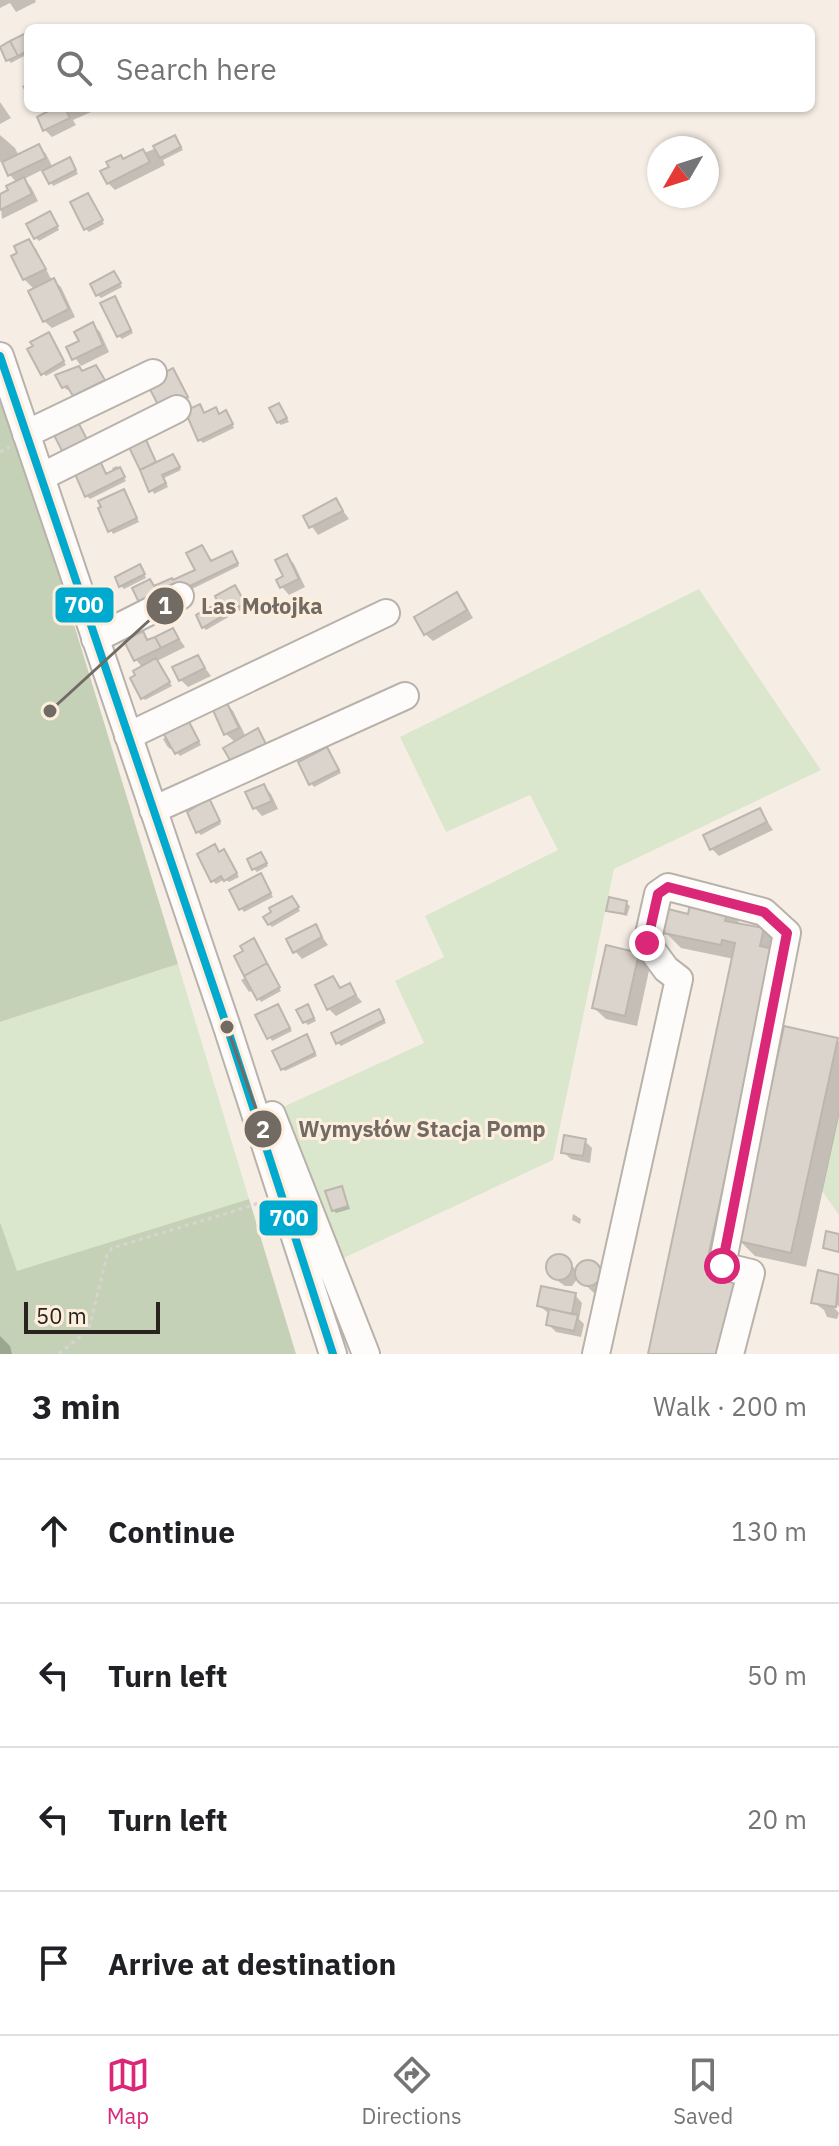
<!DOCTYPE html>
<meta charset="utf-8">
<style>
body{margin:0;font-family:"IBM Plex Sans",sans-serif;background:#f6f6f6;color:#202124}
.compass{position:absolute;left:647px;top:136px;width:72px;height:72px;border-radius:50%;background:#fff;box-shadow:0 2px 6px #0004;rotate:231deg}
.scale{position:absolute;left:24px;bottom:20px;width:136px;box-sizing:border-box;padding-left:8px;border:4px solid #29241e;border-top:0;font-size:22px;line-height:28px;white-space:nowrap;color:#29241e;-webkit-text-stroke:6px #feeedd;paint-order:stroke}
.stop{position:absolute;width:24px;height:24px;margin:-18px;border:6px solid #db2777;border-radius:50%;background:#fff}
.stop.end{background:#db2777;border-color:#fff;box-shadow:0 2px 8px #0008}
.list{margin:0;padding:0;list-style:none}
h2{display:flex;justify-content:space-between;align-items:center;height:104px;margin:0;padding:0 32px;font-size:34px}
h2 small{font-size:26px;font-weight:400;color:#757577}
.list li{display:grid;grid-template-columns:52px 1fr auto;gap:24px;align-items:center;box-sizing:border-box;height:144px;padding:0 32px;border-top:2px solid #e0e0e0}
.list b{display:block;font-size:30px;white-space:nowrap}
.list em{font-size:26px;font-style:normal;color:#757577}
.icon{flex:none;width:44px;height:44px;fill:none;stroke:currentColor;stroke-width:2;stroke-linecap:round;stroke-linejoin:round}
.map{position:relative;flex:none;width:839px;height:1354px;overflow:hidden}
.search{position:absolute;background:#fff;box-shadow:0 2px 6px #0004;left:24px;right:24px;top:24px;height:88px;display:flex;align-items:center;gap:20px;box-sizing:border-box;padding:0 28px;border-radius:12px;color:#757577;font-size:30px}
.sheet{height:680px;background:#fff}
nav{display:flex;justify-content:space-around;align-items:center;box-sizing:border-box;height:112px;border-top:2px solid #e0e0e0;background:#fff;font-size:22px;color:#757577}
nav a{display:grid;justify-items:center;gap:4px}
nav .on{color:#db2777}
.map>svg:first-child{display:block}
</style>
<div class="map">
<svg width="839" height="1354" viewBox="0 0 839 1354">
<rect width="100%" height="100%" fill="#f6eee5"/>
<path fill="#dbe7cd" d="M699 589 821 770 614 869 553 1160 333 1263 274 1111 424 1043 395 981 444 957 425 916 558 850 530 795 446 832 400 737Z
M178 964 249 1199 16 1272 0 1222V1022Z
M839 1112V1215L822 1191Z"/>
<path fill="#c4d1b6" d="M0 393 23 458 178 964 0 1022Z
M249 1199 296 1354H0V1222L17 1271Z"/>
<path fill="#0003" d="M0 0H35L36 2 16 12 10 3 0 8Z
M28 34V54L11 63 8 60Z
M28 83V97L22 86Z
M0 102 11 118 0 124Z
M58 108H90L91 112 73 120 76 125 52 137 45 130Z
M0 135 15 148 19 156 39 146 46 154 53 168 72 163 78 174 53 186 44 169 24 179 31 187 38 201 2 219 0 196 11 191 17 183 10 175 3 161 0 162Z
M175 137 183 150 163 160 165 165 115 190 108 183 124 161 154 149 160 155Z
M88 195 104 224 89 232 86 229Z
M53 217 59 230 39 241 36 238Z
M28 241 36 249 50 277 61 287 75 317 52 328 44 321 34 289 24 279Z
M117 277 122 287 101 298 98 295Z
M114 298 133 333 122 339 119 336Z
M93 325 100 332 109 352 81 366 68 348 81 342Z
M51 337 66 365 46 376 43 373Z
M79 368 82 371 98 370 106 384 78 398 71 388 67 390 64 387Z
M279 405 289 422 281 425 278 422Z
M199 406 205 414 229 416 234 428 203 443 200 440Z
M145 437 157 463 173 456 181 470 164 478 168 487 154 494 128 440Z
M99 458 107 475 114 472 112 468 117 466 126 481 90 499 87 496Z
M124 491 139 522 113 534 100 510Z
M336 501 349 519 318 535 305 517Z
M287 556 294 564 305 587 289 595 282 587Z
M235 557 239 566 147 611 174 582 212 563Z
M142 570 146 578 124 589 121 586Z
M237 591 246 607 206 630 203 627Z
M457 594 464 602 473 618 433 641 425 634Z
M173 630 185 647 157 661 172 686 145 700 142 697 143 668 136 660 127 642 143 634 150 641Z
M197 657 211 676 188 687 181 680Z
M226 703 233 711 246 737 261 734 268 748 236 743 226 734Z
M189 723 201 745 180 756 173 748 170 749 167 746 163 739Z
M327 749 341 773 314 787 311 783Z
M264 786 271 794 278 809 262 816 255 808 248 793Z
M209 801 221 824 201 835 198 832Z
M760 810 773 830 719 856 712 849Z
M220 854 226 855 239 877 229 882 225 879 216 884 213 881Z
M264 858 268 866 257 872 254 869Z
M263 878 273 897 244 912 241 908Z
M295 901 300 911 272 927 269 924 274 913Z
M626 903 630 906 627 916 608 910Z
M727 910 742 925 763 930 779 945 723 1272 651 1354 734 959 681 948 665 932 690 916Z
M315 927 328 945 302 959 295 951Z
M254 941 281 991 261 1002 254 990 249 992 241 980 247 977Z
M638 954 650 966 637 1026 606 1019 594 1008Z
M333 979 342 989 349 986 362 1002 336 1016 329 1009Z
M310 1009 316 1021 308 1025 305 1022Z
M280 1010 292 1031 272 1041 258 1016Z
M379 1011 386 1023 341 1046 338 1043Z
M306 1037 317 1056 285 1071 282 1068Z
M837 1040 839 1042V1116L806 1267 755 1256 740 1241Z
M585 1141 592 1148 590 1163 571 1159 563 1152Z
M342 1188 350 1209 336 1213 333 1210Z
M573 1214 581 1219 580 1224 572 1220Z
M561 1256 567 1258 577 1272 582 1264 590 1262 596 1265 604 1273 601 1292 594 1293 578 1278 572 1286H565L558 1281 550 1273 548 1264 553 1258Z
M820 1272 839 1277V1307L831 1298 828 1301 839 1313 837 1319 827 1317 824 1310 813 1302Z
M575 1295 582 1303 579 1319 584 1324 581 1337 556 1332 548 1324 550 1314 539 1306Z
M0 1336 10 1346 12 1354H0Z"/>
<path fill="#dbd4cc" stroke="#bdb6af" stroke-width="2" d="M28 32V50L18 56 10 41Z
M10 41 18 56 6 61 0 47Z
M54 108H65L70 118 43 131 37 117Z
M175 135 181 147 160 158 153 146Z
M39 144 46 158 8 176 2 162Z
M143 149 150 162 107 184 100 171 109 167 106 162 121 155 123 159Z
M70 157 76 170 49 184 42 171Z
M24 177 32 194 0 210V194L8 190 6 186Z
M88 193 103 220 84 230 70 202Z
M50 211 58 226 34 239 26 224Z
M29 239 46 269 23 280 11 256 17 253 14 246Z
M114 271 121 283 96 296 90 284Z
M54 278 69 309 43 322 28 291Z
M115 296 131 330 117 337 100 303Z
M93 322 103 345 72 360 66 347 79 341 74 332Z
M49 332 64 361 41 375 27 349 33 346 30 342Z
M96 365 105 380 73 396 67 386 62 388 55 375 79 366 82 371Z
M173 368 188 397 162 412 146 382Z
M279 403 287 418 277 423 269 408Z
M200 404 204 413 216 407 219 414 226 410 233 424 198 441 185 411Z
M77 420 91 447 66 459 53 433Z
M142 431 156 462 140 470 125 439Z
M96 452 106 474 120 467 125 477 85 497 71 465Z
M173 454 180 467 162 475 166 483 149 492 140 470Z
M124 489 137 518 108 532 98 508 101 507 98 501Z
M336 498 343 511 309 528 303 516Z
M202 545 211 561 232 551 238 563 142 609 132 588 150 579 154 586 172 578 173 580 195 570 186 553Z
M287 554 299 579 280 588 276 580 283 576 275 560Z
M140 564 145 574 119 587 115 577Z
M235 585 245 603 202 628 196 615 218 603 215 596Z
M457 592 467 610 424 635 414 617Z
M173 628 179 639 161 648 155 637Z
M143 631 147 640 155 637 161 648 134 661 124 641Z
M198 655 205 668 179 681 172 667Z
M156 658 170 682 141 699 130 678 135 675 133 671Z
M226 701 239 728 224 735 212 708Z
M187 718 199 741 175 754 162 731Z
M258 728 266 744 244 757 234 767 223 748Z
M327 747 339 770 309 785 298 762Z
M264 784 272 801 253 809 245 792Z
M209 798 220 821 196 833 187 812Z
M760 808 767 822 710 850 703 835Z
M215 844 219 852 224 849 237 873 224 881 221 876 211 882 197 854Z
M261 852 267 863 252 870 247 859Z
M261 873 271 893 239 910 229 890Z
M292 896 299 907 268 925 263 917 271 912 269 908Z
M609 897 627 901 625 914 606 911Z
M691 900 728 908 725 921 764 928 760 946 774 949 706 1267 739 1274 722 1354H648L735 943 722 940 721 945 663 933 668 909 688 914Z
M316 924 322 937 293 953 286 939Z
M254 938 267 963 244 976 234 956 243 951 240 946Z
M606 945 639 953 625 1016 592 1008Z
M267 963 280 987 257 1000 244 976Z
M333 976 340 988 350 983 356 995 327 1010 315 985Z
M278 1004 290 1028 267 1039 255 1015Z
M308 1004 314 1018 303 1023 296 1010Z
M379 1009 384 1020 336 1044 331 1033Z
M784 1026 838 1038 791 1253 738 1241Z
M307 1034 315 1053 281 1070 272 1051Z
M564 1135 586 1139 583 1156 561 1153Z
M342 1186 348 1206 332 1211 325 1191Z
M826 1231 839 1234V1252L823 1248Z
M546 1267a13 13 0 1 1 26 0a13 13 0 1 1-26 0Z
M575 1273a13 13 0 1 1 26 0a13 13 0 1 1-26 0Z
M818 1270 839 1275 836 1307 811 1303Z
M541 1286 576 1293 572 1314 537 1306Z
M549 1309 578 1315 574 1331 546 1325Z"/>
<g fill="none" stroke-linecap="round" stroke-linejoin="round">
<g stroke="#b8b2ab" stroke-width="30">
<path id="minor" d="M0 356 227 1027 333 1354
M26 434 153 373
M41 477 177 409
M95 639 180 596
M128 736 386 613
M153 810 405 696
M272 1115 366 1354
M596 1354 679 979 666 969 647 943 658 894 668 887 764 912 787 933 722 1266 751 1273 730 1354"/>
</g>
<path stroke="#d6d3d1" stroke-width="3" stroke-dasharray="4 4" stroke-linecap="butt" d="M0 452 10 447
M59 1354 89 1329 107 1255 112 1248 254 1205 260 1201"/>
<use href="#minor" stroke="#fefcfb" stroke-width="26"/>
<g stroke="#feeedd" stroke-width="14">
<path id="bus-1" d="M0 356 227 1027 333 1354"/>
</g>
<use href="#bus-1" stroke="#00a9ce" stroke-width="8"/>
</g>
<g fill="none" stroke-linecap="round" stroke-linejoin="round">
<path stroke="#db2777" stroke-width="10" d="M647 943 658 894 668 887 764 912 787 933 722 1266"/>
</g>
<path fill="none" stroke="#716b64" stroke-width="3" d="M50 711L165 606M227 1027L263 1129"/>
<g fill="#716b64" stroke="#feeedd" stroke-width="3">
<circle cx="50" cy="711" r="8"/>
<circle cx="227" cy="1027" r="8"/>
<circle cx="165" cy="606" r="20"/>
<circle cx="263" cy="1129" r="20"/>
</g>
<g font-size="24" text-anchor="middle" font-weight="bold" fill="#fff">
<text x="165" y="614">1</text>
<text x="263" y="1138">2</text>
</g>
<g font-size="22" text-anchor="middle" font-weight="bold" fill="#716b64" stroke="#feeedd" stroke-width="6" stroke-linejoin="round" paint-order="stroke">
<text x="262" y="614">Las Mołojka</text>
<text x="422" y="1137">Wymysłów Stacja Pomp</text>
</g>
<g stroke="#feeedd" stroke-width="3">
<rect x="54" y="586" width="61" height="38" rx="8" fill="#00a9ce"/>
<rect x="258" y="1199" width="61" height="38" rx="8" fill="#00a9ce"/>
</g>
<g font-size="22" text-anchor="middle" font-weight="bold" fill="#fff">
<text x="84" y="613">700</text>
<text x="289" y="1226">700</text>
</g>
</svg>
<svg class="compass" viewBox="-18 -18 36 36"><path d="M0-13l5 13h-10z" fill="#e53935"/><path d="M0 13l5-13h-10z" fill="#757577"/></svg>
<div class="scale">50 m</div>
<div class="stop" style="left:722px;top:1266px"></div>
<div class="stop end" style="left:647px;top:943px"></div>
<div class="search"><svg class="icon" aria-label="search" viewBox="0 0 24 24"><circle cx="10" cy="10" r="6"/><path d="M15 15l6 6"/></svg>Search here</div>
</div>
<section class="sheet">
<h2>3 min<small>Walk · 200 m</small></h2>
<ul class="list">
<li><svg class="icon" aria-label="ahead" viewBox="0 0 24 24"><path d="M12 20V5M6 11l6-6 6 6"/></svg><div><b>Continue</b></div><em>130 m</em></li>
<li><svg class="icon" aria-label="left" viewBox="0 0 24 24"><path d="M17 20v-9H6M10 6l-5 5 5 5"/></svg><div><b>Turn left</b></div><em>50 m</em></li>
<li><svg class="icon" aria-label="left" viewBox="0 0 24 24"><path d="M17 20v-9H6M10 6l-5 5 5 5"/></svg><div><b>Turn left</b></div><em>20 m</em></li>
<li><svg class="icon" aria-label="arrive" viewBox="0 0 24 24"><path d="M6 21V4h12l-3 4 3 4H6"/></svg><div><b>Arrive at destination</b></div></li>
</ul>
</section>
<nav>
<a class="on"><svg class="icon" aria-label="map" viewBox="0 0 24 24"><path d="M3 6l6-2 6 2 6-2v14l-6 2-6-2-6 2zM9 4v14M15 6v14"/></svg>Map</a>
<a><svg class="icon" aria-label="directions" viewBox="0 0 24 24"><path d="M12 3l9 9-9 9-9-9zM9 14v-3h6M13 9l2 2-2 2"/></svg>Directions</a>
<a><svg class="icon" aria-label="saved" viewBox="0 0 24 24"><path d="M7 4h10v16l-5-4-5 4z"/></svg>Saved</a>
</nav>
